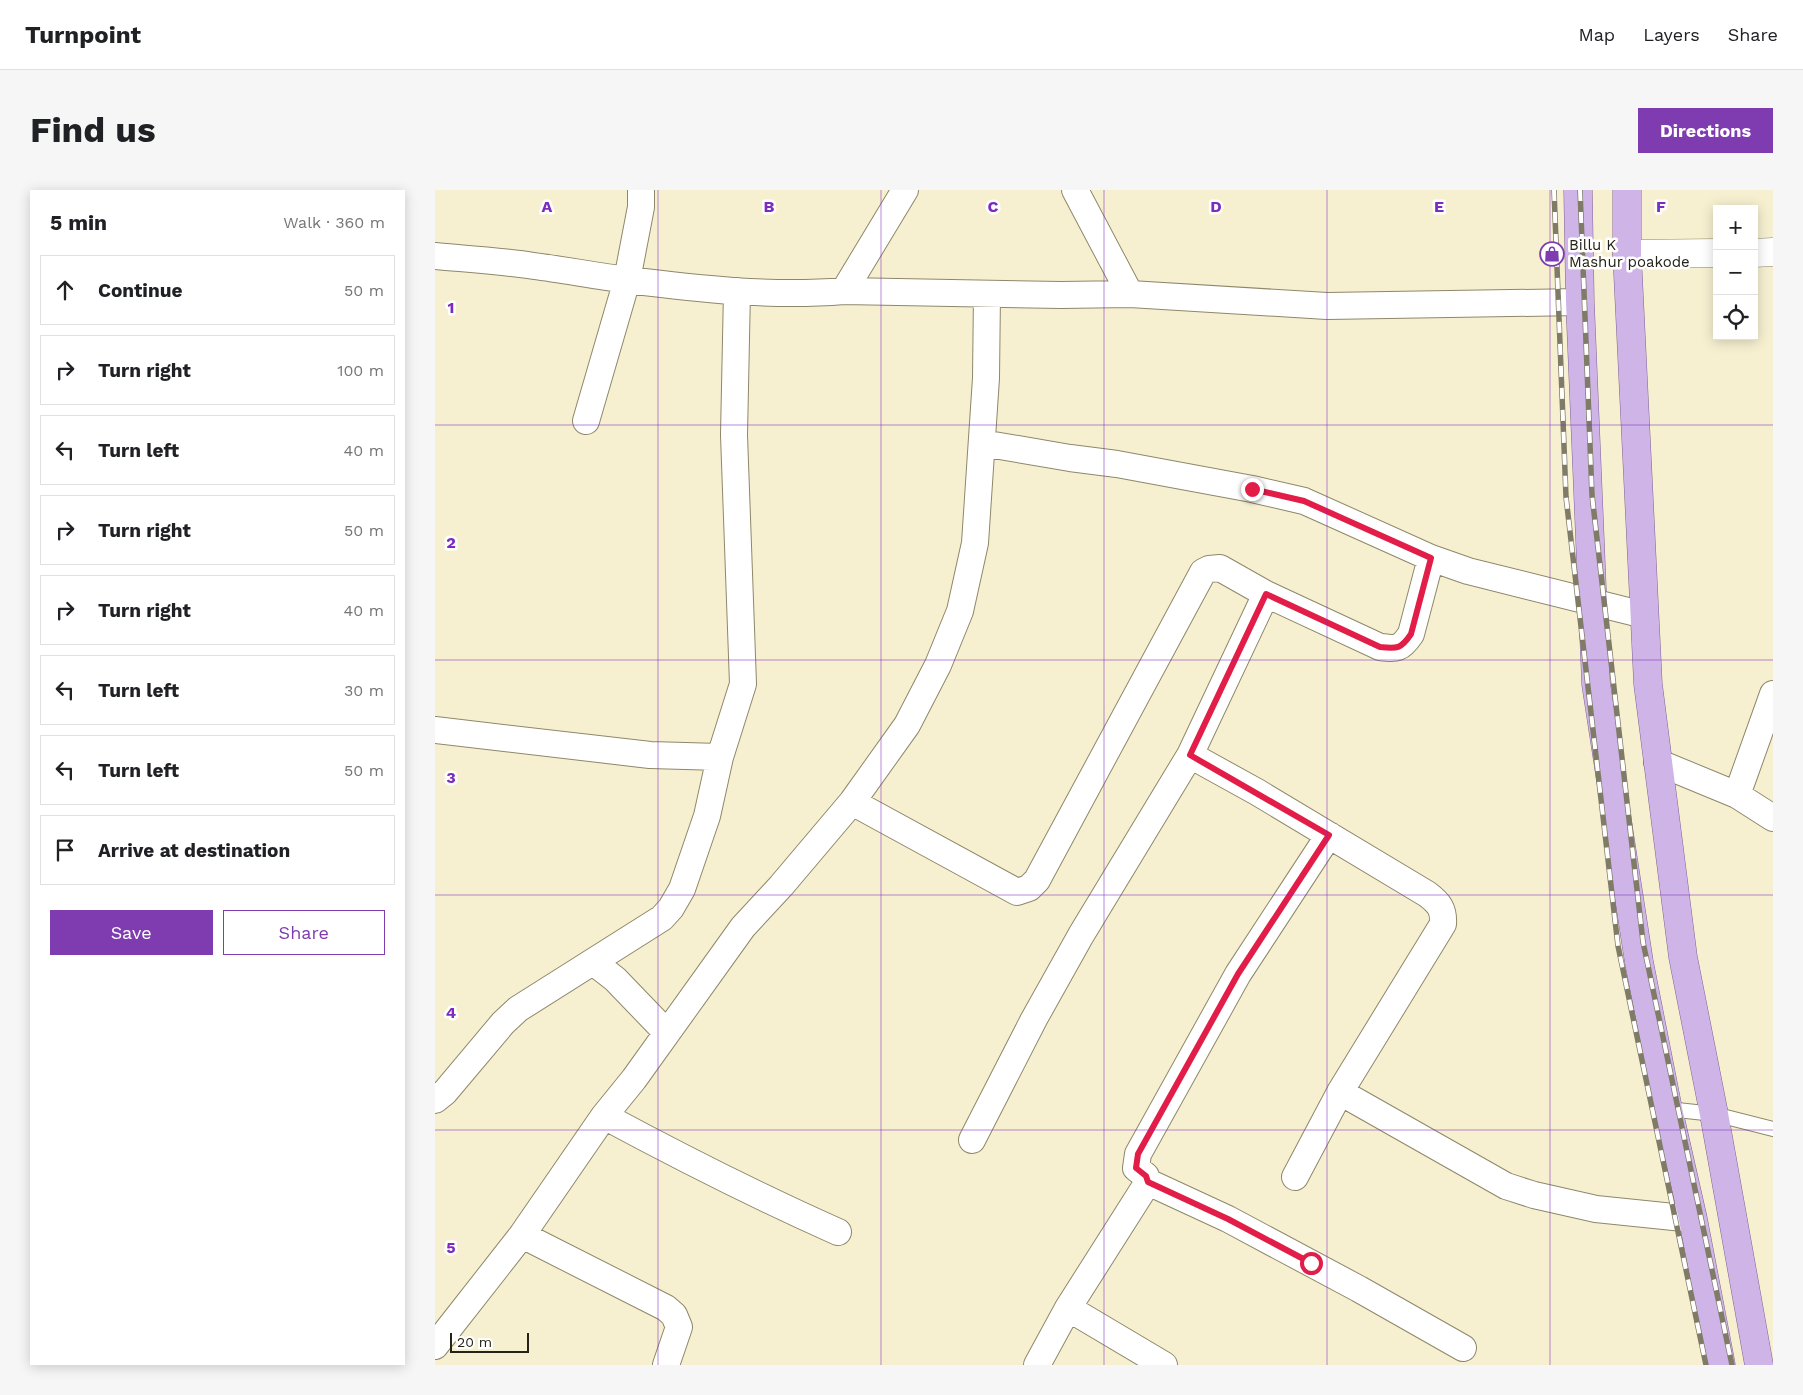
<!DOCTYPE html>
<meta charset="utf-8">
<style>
body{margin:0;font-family:"Work Sans",sans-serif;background:#f6f6f6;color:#202124}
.controls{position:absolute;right:15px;top:15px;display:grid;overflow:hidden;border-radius:0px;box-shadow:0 2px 12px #0003}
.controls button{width:45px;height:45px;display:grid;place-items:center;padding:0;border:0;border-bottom:1px solid #e0e0e0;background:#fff;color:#202124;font:25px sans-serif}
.scale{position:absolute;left:15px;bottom:12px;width:79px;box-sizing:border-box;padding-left:5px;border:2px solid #252216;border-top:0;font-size:14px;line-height:18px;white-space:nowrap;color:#252216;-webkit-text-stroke:4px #fff;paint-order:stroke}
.stop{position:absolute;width:15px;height:15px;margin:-11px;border:4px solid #e11d48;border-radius:50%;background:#fff}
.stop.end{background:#e11d48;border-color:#fff;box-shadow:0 1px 5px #0008}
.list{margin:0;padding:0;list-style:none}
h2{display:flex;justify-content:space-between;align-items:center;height:65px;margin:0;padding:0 20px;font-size:21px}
h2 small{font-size:16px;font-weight:400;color:#757577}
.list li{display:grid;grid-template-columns:32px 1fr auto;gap:15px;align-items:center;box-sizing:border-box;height:70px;margin:0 10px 10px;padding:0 10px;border:1px solid #e0e0e0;border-radius:0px}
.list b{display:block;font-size:19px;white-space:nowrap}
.list em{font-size:16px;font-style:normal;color:#757577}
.actions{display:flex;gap:10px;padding:15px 20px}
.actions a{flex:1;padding:11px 0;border:1px solid #7e3cb0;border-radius:0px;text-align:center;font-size:18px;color:#7e3cb0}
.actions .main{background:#7e3cb0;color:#fff}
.icon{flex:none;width:28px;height:28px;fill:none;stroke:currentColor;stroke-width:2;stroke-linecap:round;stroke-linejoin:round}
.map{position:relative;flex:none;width:1338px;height:1175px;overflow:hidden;border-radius:0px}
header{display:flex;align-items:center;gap:30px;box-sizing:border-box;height:70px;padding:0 25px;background:#fff;border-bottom:1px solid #e0e0e0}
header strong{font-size:24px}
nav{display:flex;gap:28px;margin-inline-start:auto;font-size:18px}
.intro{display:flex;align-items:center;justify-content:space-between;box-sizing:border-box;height:120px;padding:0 30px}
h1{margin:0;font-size:35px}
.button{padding:12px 22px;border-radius:0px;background:#7e3cb0;color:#fff;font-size:18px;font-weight:700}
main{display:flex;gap:30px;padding:0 30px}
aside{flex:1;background:#fff;border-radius:0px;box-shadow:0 2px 12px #0003}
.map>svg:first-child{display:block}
</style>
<header>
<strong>Turnpoint</strong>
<nav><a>Map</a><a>Layers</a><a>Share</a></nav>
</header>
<div class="intro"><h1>Find us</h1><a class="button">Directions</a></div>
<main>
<aside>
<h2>5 min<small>Walk · 360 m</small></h2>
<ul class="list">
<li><svg class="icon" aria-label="ahead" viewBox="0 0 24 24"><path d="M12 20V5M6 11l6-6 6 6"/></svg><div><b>Continue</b></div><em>50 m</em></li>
<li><svg class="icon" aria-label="right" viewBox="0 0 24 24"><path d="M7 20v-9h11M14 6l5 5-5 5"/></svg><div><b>Turn right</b></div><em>100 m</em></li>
<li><svg class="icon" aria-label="left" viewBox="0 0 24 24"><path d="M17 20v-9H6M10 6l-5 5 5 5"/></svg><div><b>Turn left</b></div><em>40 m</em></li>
<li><svg class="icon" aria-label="right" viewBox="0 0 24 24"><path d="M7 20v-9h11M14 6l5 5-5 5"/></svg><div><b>Turn right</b></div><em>50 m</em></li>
<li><svg class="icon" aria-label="right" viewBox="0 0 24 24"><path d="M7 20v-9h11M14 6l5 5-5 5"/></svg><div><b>Turn right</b></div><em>40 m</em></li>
<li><svg class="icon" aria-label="left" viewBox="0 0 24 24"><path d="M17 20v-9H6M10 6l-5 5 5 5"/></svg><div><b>Turn left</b></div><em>30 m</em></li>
<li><svg class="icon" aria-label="left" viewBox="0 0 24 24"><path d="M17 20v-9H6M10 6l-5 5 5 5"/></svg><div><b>Turn left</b></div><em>50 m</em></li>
<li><svg class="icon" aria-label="arrive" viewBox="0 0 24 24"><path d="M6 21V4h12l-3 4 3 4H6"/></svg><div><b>Arrive at destination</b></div></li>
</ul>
<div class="actions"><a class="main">Save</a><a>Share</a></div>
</aside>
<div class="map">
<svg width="1338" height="1175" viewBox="0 0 1338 1175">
<rect width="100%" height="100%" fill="#f7f0d0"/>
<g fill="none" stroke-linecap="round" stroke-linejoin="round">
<g stroke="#8e876a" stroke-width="16">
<path id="service" d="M1233 919 1279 924 1338 939"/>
</g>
<g stroke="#8e876a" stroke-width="28">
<path id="minor" d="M640 0 695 104
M0 66C33 69 66 71 99 76 130 80 161 86 193 90 264 99 337 107 409 101L626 105 695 104 892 116 1145 112
M409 101 470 0
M151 231 192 90 206 17V0
M547 253 635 268 682 274 817 299 869 311 996 368 1033 381 1209 425
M0 540 215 565 285 567
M755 565 822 602 992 704C1004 713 1009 719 1008 734L905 902 860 987
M1222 572 1302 605 1338 628
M1302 605 1338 504
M417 612 582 702 594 698 602 690 768 382 774 379 785 378 831 404 945 457C962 459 966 459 976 444L996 368
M158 772 180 789 232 843
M905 902 1071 996 1099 1005 1161 1019 1258 1029
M0 910 10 902 68 833 83 819 227 728 236 718 247 699 272 626 285 567 308 494 299 245 302 101
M169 926C247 968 322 1006 403 1042
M537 950 599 829 646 745 755 565 831 404
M713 992 793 1029 924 1099 1028 1158
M87 1045 231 1118 239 1125 244 1137 231 1175
M633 1118 729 1175
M0 1156 87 1045 169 926 199 889 308 737 346 696 417 612 472 535 503 475 525 421 540 353 551 188 552 104
M602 1175 633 1118 713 992 711 986 701 978 703 964 803 784 894 645"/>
</g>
<g stroke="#8e876a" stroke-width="29">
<path id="secondary" d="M1319 63 1338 62
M1192 64 1282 63"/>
</g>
<g stroke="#7f6193" stroke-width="29">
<path id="primary" d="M1143 0 1145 112 1161 494 1204 772 1233 919 1258 1029 1286 1175
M1192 0V64L1213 494 1248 767 1279 924 1324 1175"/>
</g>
<use href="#service" stroke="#fff" stroke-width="14"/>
<use href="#minor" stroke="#fff" stroke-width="26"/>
<use href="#secondary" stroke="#fff" stroke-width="28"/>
<use href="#primary" stroke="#cfb5e7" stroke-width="28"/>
<g stroke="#807b67" stroke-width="5.5">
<path id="rail" d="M1119 0 1131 307 1183 756 1271 1175
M1145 0 1157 305 1208 752 1297 1175"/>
</g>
<use href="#rail" stroke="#fff" stroke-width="4" stroke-dasharray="11" stroke-linecap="butt"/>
</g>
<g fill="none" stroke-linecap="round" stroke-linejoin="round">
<path stroke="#e11d48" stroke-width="6" d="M817 299 869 311 996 368 976 444C966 459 962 459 945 457L831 404 755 565 894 645 803 784 703 964 701 978 711 986 713 992 793 1029 876 1073"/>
</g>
<path fill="none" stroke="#7b2cbf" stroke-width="1" stroke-opacity="0.55" d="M223 0V1175M446 0V1175M669 0V1175M892 0V1175M1115 0V1175M0 235H1338M0 470H1338M0 705H1338M0 940H1338"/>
<defs>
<g id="shop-ring" transform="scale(1.25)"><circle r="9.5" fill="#fff" stroke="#7e3cb0" stroke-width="1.5"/><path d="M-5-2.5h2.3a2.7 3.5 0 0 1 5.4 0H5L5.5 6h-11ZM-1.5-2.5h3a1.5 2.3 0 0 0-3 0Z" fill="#7e3cb0"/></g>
</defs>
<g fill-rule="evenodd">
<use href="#shop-ring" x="1117" y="64"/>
</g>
<g text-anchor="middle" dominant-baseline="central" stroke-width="5" stroke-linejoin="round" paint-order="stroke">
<g font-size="15" fill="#252216" stroke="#fff" text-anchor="start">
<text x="1134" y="55">Billu K<tspan x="1134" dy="17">Mashur poakode</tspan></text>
</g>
</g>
<g font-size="16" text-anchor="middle" font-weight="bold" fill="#7b2cbf" stroke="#fff" stroke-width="5" stroke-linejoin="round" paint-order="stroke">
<text x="112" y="22">A</text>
<text x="334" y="22">B</text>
<text x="558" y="22">C</text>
<text x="781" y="22">D</text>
<text x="1004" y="22">E</text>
<text x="1226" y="22">F</text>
<text x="16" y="123">1</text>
<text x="16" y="358">2</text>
<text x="16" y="593">3</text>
<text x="16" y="828">4</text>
<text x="16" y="1063">5</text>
</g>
</svg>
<div class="controls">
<button>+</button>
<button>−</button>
<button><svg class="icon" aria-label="locate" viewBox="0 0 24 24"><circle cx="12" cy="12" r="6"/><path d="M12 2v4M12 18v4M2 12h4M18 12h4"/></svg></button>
</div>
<div class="scale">20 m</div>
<div class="stop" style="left:876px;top:1073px"></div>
<div class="stop end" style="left:817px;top:299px"></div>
</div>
</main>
